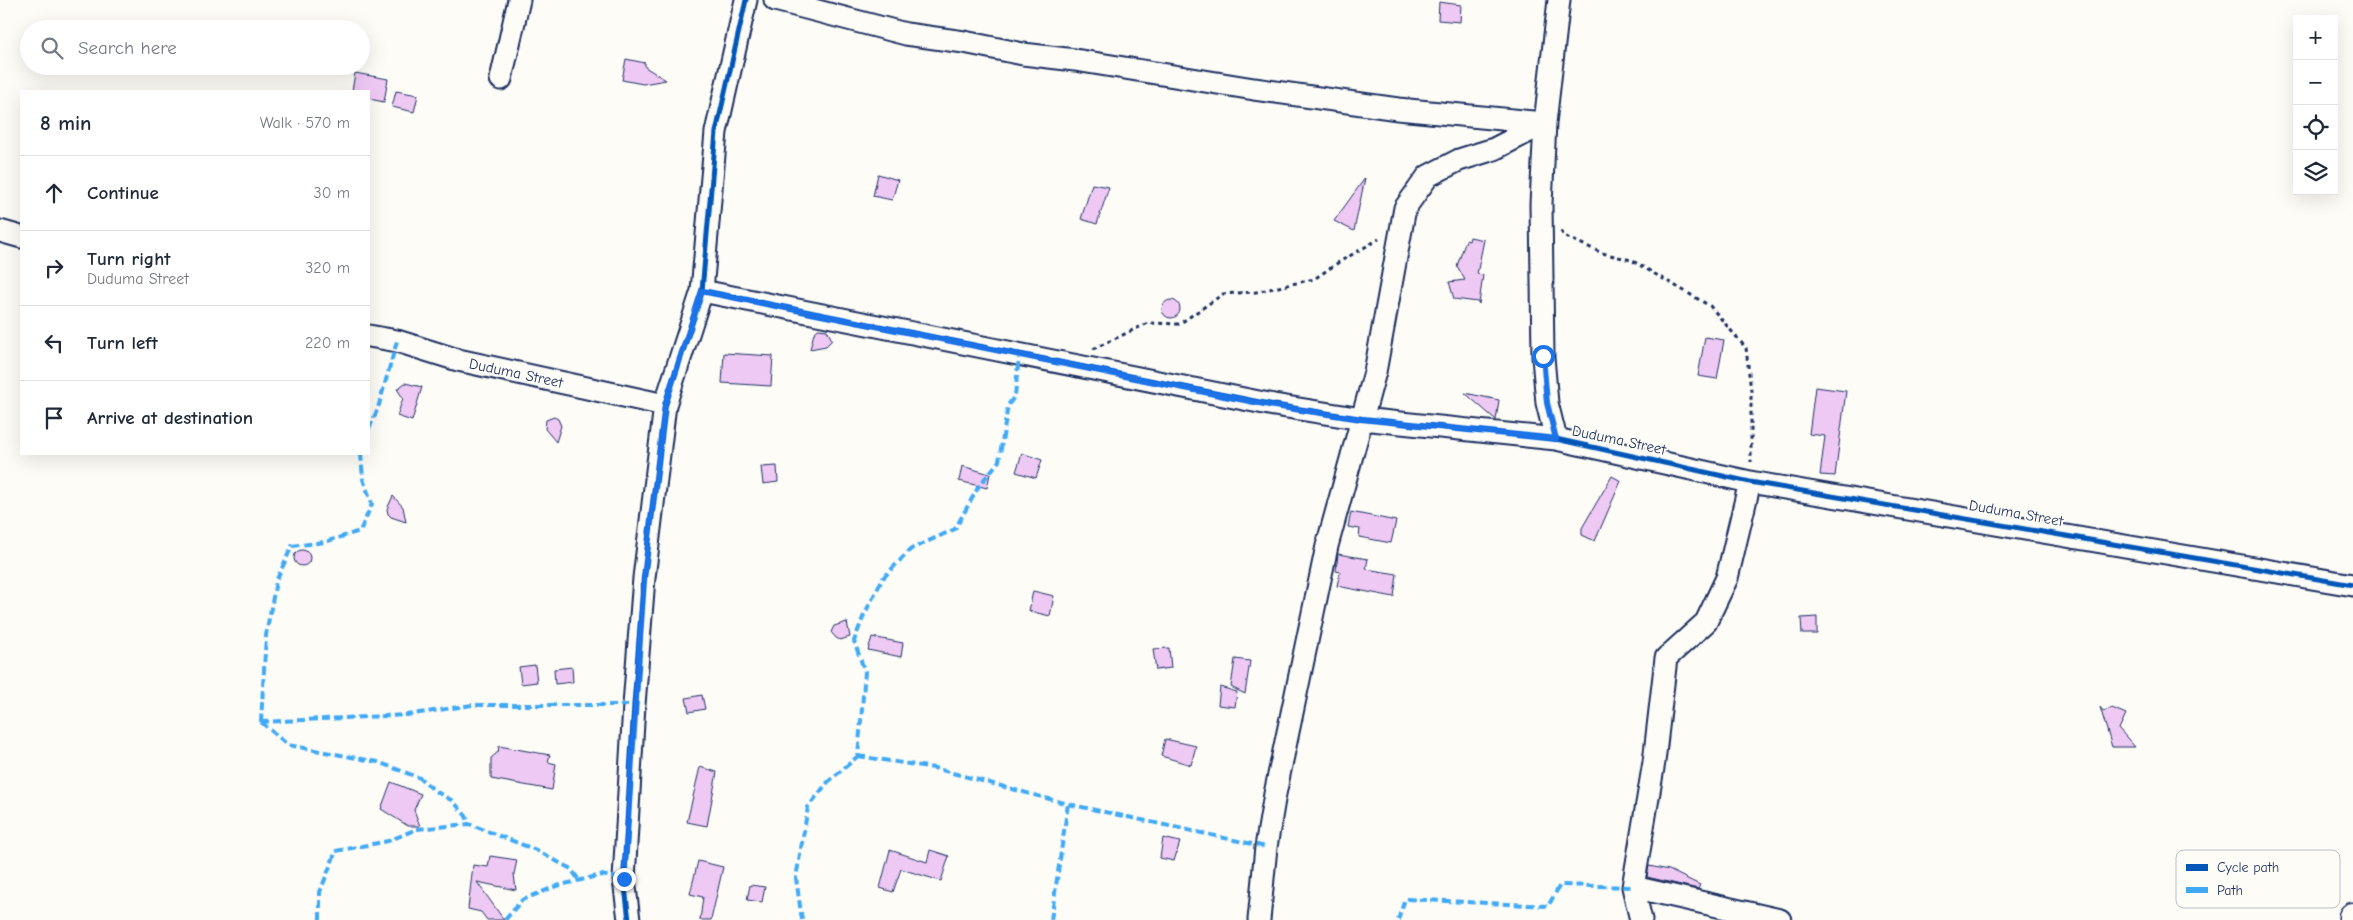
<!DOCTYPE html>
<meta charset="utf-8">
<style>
body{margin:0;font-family:"Comic Neue",sans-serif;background:#f2f2f3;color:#1f2937}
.controls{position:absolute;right:15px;top:15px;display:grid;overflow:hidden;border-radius:0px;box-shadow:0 5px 20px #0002}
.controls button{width:45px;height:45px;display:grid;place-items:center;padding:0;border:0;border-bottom:1px solid #e0e1e3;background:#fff;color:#1f2937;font:25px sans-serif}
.stop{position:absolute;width:15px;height:15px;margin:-11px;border:4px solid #1a73e8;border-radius:50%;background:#fff}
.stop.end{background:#1a73e8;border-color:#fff;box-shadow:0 1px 5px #0008}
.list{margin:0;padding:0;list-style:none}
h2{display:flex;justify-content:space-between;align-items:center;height:65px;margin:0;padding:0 20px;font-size:21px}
h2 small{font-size:16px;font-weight:400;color:#747a83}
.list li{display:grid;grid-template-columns:32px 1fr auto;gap:15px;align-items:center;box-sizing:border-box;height:75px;padding:0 20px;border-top:1px solid #e0e1e3}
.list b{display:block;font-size:19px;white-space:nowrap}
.list p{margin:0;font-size:16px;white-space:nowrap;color:#747a83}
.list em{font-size:16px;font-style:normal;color:#747a83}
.icon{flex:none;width:28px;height:28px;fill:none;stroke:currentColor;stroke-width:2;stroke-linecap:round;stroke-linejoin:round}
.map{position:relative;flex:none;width:2353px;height:920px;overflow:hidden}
.search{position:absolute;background:#fff;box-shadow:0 5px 20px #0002;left:20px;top:20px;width:350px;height:55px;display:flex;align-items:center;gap:12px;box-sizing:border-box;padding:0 18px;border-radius:28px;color:#747a83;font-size:19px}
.panel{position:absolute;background:#fff;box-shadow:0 5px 20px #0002;left:20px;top:90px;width:350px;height:365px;border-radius:0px}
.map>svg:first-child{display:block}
</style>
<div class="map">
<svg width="2353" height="920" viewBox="0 0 2353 920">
<rect width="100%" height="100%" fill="#fdfcf7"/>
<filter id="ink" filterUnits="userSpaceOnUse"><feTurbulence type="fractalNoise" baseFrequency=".02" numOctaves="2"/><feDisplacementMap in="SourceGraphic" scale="10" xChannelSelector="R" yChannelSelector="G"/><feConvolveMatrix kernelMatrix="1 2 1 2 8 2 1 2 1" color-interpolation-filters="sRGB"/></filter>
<g filter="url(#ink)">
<path fill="#eec9f4" stroke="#1b2f5e" d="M1439 2 1461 5 1460 22 1438 20Z
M626 59 645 63V67L666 80 643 84 622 80Z
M355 73 388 79 384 102 369 99V91H352Z
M396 91 418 95 414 112 392 107Z
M878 174 898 180 892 200 873 196Z
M1365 178 1354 231 1334 221Z
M1092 184 1109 187 1097 224 1081 219Z
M1470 237 1484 240 1477 274 1483 275 1479 304 1478 302 1454 299 1449 282 1465 280 1457 266 1466 240 1469 241Z
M1162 309a9 9 0 1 1 18 0a9 9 0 1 1-18 0Z
M818 329 827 330 832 340 826 346 810 349 814 333Z
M1705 337 1724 340 1717 379 1698 376Z
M724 353 773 356 771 386 722 383Z
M405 383 422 387 412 421 397 416 403 398 397 389Z
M1815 387 1846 391 1835 476 1820 475 1825 436 1809 434Z
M1465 393 1499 400 1496 420Z
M554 417 558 419 561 426 556 442 545 429 546 420Z
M1022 453 1042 460 1036 478 1016 472Z
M777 466 778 482 763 484 761 467Z
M962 466 990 474 987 488 959 481Z
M1612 476 1621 481 1595 541 1582 535V528Z
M393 496 403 507 406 522 391 517 388 514 387 509Z
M1351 512 1396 521 1391 543 1359 537 1360 529 1348 527Z
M294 558a8 8 0 1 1 16 0a8 8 0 1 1-16 0Z
M1338 554 1368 559 1366 569 1397 574 1394 597 1337 586 1340 572 1336 571Z
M1033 591 1054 596 1050 616 1029 611Z
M1817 617V634H1802L1801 618Z
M847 622 850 637 840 640 836 638 831 632 834 626Z
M872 637 903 643 901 657 868 650Z
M1169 648 1171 668 1156 670 1153 649Z
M1235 659 1250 661 1245 694 1231 687Z
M535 665 537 682 521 684 519 667Z
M572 667 573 682 555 684 554 669Z
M1220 687 1237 692 1235 707 1218 705Z
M702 695 705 709 689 712 686 698Z
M2100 707 2103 711 2112 708 2126 714 2119 729 2135 747H2112Z
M1165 739 1196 746 1191 765 1161 756Z
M499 746 550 755 548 762 556 764 552 790 491 779V758L498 752Z
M700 767 717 772 707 826 687 822Z
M391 782 421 794 414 810 420 826H408L381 809Z
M1163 838 1180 842 1174 861 1160 858Z
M890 850 927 862 930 850 949 856 941 881 901 869 893 892 880 888Z
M490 856 517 860 514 874 516 890 477 882 504 920H487L481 912 468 909 473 865 488 867Z
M698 861 723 867 711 920H700L703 897 690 894Z
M1649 866 1669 870 1700 885 1698 889 1647 877Z
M750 885 765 887 762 902 747 900Z"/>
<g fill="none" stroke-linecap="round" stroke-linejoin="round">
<g stroke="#1b2f5e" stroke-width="25">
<path id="minor" d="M775 0 906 34 964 42 1023 54 1075 60 1254 89 1398 109 1544 123
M501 79 519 0
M0 231 21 237
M702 291 1274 405 1362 419 1556 439 1750 482 2353 585
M369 336 397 341 458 360 665 405
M1556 439 1547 403 1543 357 1541 204 1545 123 1559 0
M1633 887 1780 920
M629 920 624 879 634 705 644 578 665 405 702 291 716 132 746 0
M1259 920 1266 847 1275 794 1327 546 1375 372 1405 208 1428 176 1459 160 1494 149 1545 123
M1641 920 1633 887 1654 762 1666 658 1706 622 1727 578 1750 482"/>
</g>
<g stroke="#1b2f5e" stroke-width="31">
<path id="tertiary" d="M2353 920V917"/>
</g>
<path stroke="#1b2f5e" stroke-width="3" stroke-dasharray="4 4" stroke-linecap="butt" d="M1561 231 1564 236 1602 253 1631 260 1710 306 1746 348 1751 391V462
M1093 349 1148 323 1179 324 1223 294 1256 292 1314 279 1339 262 1379 239"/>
<use href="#minor" stroke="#fdfcf7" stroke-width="21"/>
<use href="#tertiary" stroke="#fdfcf7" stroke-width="28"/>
<path stroke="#3fa9f5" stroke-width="4" stroke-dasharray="8 4" stroke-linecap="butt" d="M369 429 378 408 397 341
M261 722 407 715 472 705H634
M261 722 266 635 276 581 292 546 325 542 360 531 372 504 363 479 361 454
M261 722 288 745 378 762 420 778 435 791 453 801 466 816 469 824
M858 756 934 768 1068 804 1266 847
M320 920V892L336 851 388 841 417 829 469 824 536 850 571 869 579 880
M505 920 522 900 557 886 601 875 624 879
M802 920 796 878 808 807 828 782 858 756 865 672 854 641 864 615 883 578 911 549 955 529 979 486 999 461 1008 405 1015 396 1019 356
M1051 920 1068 804
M1398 920 1405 899 1548 906 1560 885 1633 887"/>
<g stroke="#fdfcf7" stroke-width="8">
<path id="cycleway" d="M702 291 1274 405 1362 419 1556 439 1750 482 2353 585
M629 920 624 879 634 705 644 578 665 405 702 291 716 132 746 0"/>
</g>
<use href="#cycleway" stroke="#0057b8" stroke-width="5"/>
</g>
</g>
<g fill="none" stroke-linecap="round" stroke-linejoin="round" filter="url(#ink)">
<path stroke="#1a73e8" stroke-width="6" d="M624 879 644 578 665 405 702 291 1274 406 1362 419 1556 439 1547 403 1543 356"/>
</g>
<g text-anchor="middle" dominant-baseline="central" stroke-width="4" stroke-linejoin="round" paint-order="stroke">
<g font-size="15" fill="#1b2f5e" stroke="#fdfcf7">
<text transform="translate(516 373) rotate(12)">Duduma Street</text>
<text transform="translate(1619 440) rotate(12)">Duduma Street</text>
<text transform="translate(2016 513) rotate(10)">Duduma Street</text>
</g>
</g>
<rect x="2176" y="850" width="164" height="58" rx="8" fill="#fdfcf7" stroke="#b9bec9" stroke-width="1"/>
<rect x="2186" y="864" width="22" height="7" fill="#0057b8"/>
<rect x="2186" y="887" width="22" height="6" fill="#3fa9f5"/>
<g font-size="14" fill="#1b2f5e">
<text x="2217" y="872">Cycle path</text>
<text x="2217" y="895">Path</text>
</g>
</svg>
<div class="controls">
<button>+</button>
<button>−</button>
<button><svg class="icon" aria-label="locate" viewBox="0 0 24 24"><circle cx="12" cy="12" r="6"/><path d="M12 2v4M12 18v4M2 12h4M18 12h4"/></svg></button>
<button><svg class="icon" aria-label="layers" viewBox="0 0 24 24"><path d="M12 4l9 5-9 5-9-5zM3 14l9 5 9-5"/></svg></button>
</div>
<div class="stop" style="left:1543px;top:356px"></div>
<div class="stop end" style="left:624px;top:879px"></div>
<div class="search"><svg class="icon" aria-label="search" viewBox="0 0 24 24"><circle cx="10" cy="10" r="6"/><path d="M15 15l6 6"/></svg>Search here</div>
<section class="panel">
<h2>8 min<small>Walk · 570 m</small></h2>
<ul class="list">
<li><svg class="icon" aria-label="ahead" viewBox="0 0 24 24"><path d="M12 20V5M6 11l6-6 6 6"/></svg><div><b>Continue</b></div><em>30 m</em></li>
<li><svg class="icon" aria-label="right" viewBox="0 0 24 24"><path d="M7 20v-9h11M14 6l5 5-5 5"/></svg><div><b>Turn right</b><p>Duduma Street</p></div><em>320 m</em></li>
<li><svg class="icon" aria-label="left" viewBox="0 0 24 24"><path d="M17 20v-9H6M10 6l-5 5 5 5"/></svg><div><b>Turn left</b></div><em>220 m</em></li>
<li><svg class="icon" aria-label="arrive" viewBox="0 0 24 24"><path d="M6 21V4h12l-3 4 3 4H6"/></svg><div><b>Arrive at destination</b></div></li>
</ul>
</section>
</div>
